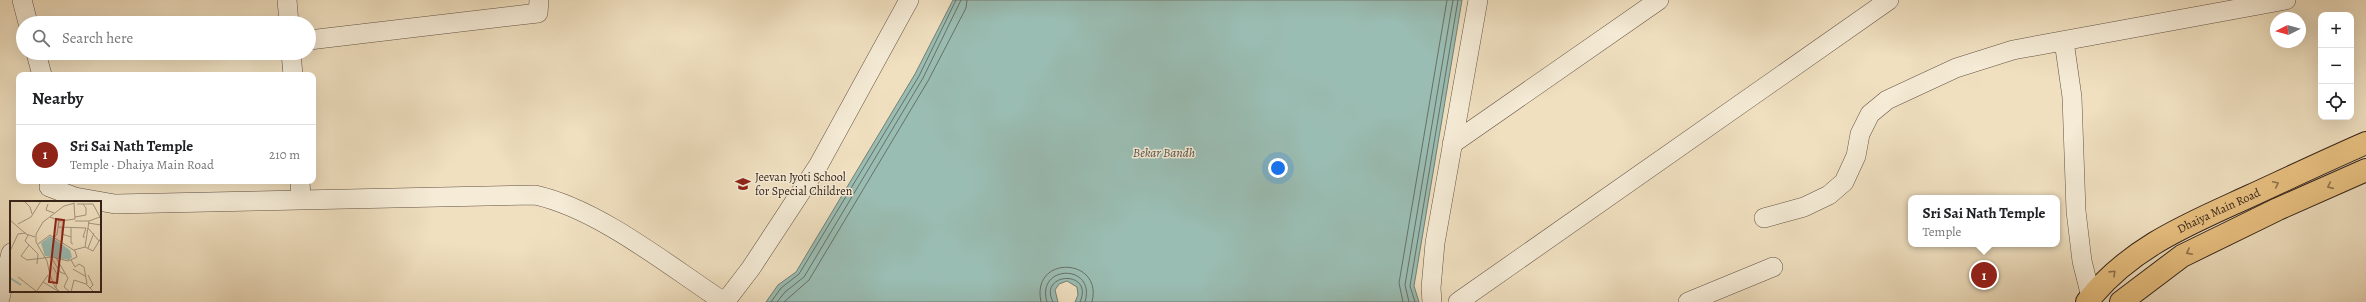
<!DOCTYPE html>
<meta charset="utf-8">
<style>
body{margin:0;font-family:Alegreya,serif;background:#f6f6f6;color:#202124}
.controls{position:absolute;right:12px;top:12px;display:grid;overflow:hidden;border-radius:8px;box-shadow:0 4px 16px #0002}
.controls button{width:36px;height:36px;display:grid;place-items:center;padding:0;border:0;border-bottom:1px solid #e0e0e0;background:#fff;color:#202124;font:20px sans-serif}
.compass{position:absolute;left:2270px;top:12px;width:36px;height:36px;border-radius:50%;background:#fff;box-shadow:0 4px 16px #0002;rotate:264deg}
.you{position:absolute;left:1278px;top:168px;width:14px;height:14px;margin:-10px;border:3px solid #fff;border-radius:50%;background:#1a73e8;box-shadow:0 0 0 6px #1a73e833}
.badge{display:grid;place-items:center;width:26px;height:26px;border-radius:50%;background:#8f2418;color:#fff;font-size:13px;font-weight:700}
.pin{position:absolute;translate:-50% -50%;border:2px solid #fff;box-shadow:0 1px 4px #0006}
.popup{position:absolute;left:1908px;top:195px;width:152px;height:52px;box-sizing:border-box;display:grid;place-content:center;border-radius:8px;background:#fff;filter:drop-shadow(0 1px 3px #0005);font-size:13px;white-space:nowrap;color:#757577}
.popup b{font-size:15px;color:#202124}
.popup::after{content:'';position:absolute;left:50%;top:100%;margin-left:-8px;border:8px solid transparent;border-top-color:#fff}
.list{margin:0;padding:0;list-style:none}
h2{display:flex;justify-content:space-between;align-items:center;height:52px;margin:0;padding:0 16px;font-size:17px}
h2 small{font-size:13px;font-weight:400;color:#757577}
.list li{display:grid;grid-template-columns:26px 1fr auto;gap:12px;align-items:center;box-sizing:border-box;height:60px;padding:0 16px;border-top:1px solid #e0e0e0}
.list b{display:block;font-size:15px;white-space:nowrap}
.list p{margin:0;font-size:13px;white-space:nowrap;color:#757577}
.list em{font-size:13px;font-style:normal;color:#757577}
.icon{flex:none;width:22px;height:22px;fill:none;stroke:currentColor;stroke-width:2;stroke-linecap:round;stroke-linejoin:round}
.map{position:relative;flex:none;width:2366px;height:302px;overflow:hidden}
.search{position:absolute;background:#fff;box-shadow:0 4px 16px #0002;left:16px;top:16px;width:300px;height:44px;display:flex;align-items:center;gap:10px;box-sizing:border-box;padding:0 14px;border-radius:22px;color:#757577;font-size:15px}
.panel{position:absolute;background:#fff;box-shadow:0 4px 16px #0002;left:16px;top:72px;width:300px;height:112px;border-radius:8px}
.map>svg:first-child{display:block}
</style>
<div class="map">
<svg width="2366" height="302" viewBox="0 0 2366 302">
<rect width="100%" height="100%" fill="#f0e0c0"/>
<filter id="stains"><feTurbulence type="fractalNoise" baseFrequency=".005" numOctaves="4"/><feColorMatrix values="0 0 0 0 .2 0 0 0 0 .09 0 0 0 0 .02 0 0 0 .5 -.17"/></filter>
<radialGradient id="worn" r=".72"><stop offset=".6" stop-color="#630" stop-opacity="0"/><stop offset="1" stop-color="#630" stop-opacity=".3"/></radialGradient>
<path fill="#9abdb3" stroke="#717f76" d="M953 0H1462L1414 286 1419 302H1075L1078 295 1077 287 1067 281 1059 284 1055 290 1058 302H766L778 285 796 272 915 74Z"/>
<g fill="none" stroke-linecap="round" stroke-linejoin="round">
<path stroke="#677066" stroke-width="1" d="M771 302 781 288 799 274 919 76 956 0
M777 302 785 292 804 277 923 78 961 0
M784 302 809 280 928 81 966 8 967 0
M1041 302C1030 254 1104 257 1092 302
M1047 302C1035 264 1097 263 1085 302
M1053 302C1037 272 1095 269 1080 302
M1403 302 1399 283 1447 0
M1409 302 1405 285 1453 0
M1415 302 1410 286 1458 0"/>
<g stroke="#635244" stroke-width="20">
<path id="street" d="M22 0 28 23
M287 0 289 23
M309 40 538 13 539 0
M2064 41 2072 97 2076 211 2082 261 2091 297
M36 53 42 75
M291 53 293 75
M1452 144 1659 0
M300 181 301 199
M49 187 75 197 115 204 535 195C599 209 669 266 724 302
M1764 218 1804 207 1829 195 1844 182 1856 156 1860 134 1870 114 1887 100 1956 68 2013 50 2286 0
M0 298 11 253
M725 302 751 268 818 166 909 0
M1432 302 1431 288 1435 243 1478 0
M1458 302 1889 0
M1688 302 1773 267"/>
</g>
<g stroke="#34231a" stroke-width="24">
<g id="highway">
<path id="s1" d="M2087 302C2130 247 2189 224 2250 196 2289 178 2327 160 2366 143"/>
<path d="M2121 302 2182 256 2278 209 2366 170"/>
</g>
</g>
<use href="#street" stroke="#f5ebd6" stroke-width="19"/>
<use href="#highway" stroke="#e8c080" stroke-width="22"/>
</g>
<defs><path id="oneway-chevron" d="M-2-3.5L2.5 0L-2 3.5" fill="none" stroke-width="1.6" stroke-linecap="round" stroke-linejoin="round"/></defs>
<g stroke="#8e724d">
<use href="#oneway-chevron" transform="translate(2276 184) rotate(-25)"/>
<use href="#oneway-chevron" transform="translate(2330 186) rotate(156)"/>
<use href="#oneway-chevron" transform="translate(2189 252) rotate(153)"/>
<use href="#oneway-chevron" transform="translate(2113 273) rotate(-44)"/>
</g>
<defs>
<g id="school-bare" transform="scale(1.2)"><path d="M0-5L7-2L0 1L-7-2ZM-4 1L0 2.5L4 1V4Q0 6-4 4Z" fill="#8f2418" stroke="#f5ebd6" stroke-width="2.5" paint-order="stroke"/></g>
</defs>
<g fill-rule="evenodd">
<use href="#school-bare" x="743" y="184"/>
</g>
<g text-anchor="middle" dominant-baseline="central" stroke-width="3" stroke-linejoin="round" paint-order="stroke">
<g font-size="12" fill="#34231a" stroke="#f5ebd6" text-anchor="start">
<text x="755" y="177">Jeevan Jyoti School<tspan x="755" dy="14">for Special Children</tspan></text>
</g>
<g font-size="12" fill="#34231a" stroke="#f5ebd6">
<text stroke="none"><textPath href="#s1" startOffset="162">Dhaiya Main Road</textPath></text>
</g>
<g font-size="13" font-style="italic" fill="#535148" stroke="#f5ebd6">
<text x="1164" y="152">Bekar Bandh</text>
</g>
</g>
<g transform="translate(10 201)">
<rect width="91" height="91" fill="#f0e0c0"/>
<path d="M40 35 60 49 62 56 59 59 35 55 31 42Z" fill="#9abdb3"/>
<path fill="none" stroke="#9abdb3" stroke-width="2" d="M0 77 11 84"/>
<path fill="none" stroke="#a5947e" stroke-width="1" d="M14 0 20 6 22 13M38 3 36 9 44 12M67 3H83L91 18M40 16 50 20 65 18 64 3M65 16 76 14V7L73 3M0 19 16 33 25 36M65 20H79L90 16M78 22 91 24M8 23 21 16 31 0M48 26 76 27 73 36H75M52 27V33L61 36M61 27V42L63 43M78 27 89 40M18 34 15 40 28 53 27 63M44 37 47 33 49 20M19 44 11 55 17 59 42 56 58 60 67 56 65 50 40 34 28 43M75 46 83 50 91 37M78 47 84 32M64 49 75 46 79 20M0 50 8 33 16 32M41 56 50 71 55 73M46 57 58 77 54 86 60 91M61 59 65 66 69 63 74 66 77 83M43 66 47 73 46 87M63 68 75 75M40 74 37 60 26 41V33L33 21 54 5 65 2M40 74 45 86 50 91M78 74 83 84 80 87M8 76 26 90M33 81 48 90M26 91 38 74M61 91 64 79 76 83 84 91"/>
<path fill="#8f2418" fill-opacity="0.15" stroke="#8f2418" stroke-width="2" d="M46 18 54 19 47 82 39 81Z"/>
<rect width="91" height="91" fill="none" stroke="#34231a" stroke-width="2"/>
</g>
<rect width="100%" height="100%" filter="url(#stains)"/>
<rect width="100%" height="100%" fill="url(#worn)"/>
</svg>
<div class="controls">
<button>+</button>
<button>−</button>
<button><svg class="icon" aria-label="locate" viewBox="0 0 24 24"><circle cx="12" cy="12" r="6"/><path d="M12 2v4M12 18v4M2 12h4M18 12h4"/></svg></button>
</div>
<svg class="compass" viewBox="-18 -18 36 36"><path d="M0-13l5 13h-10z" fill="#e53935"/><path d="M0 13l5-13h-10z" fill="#757577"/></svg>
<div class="you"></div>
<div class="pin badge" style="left:1984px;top:275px">1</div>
<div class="popup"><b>Sri Sai Nath Temple</b>Temple</div>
<div class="search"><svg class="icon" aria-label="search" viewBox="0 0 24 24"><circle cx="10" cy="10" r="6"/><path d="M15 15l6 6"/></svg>Search here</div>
<section class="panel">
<h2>Nearby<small></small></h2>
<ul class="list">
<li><span class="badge">1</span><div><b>Sri Sai Nath Temple</b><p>Temple · Dhaiya Main Road</p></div><em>210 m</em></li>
</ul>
</section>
</div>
